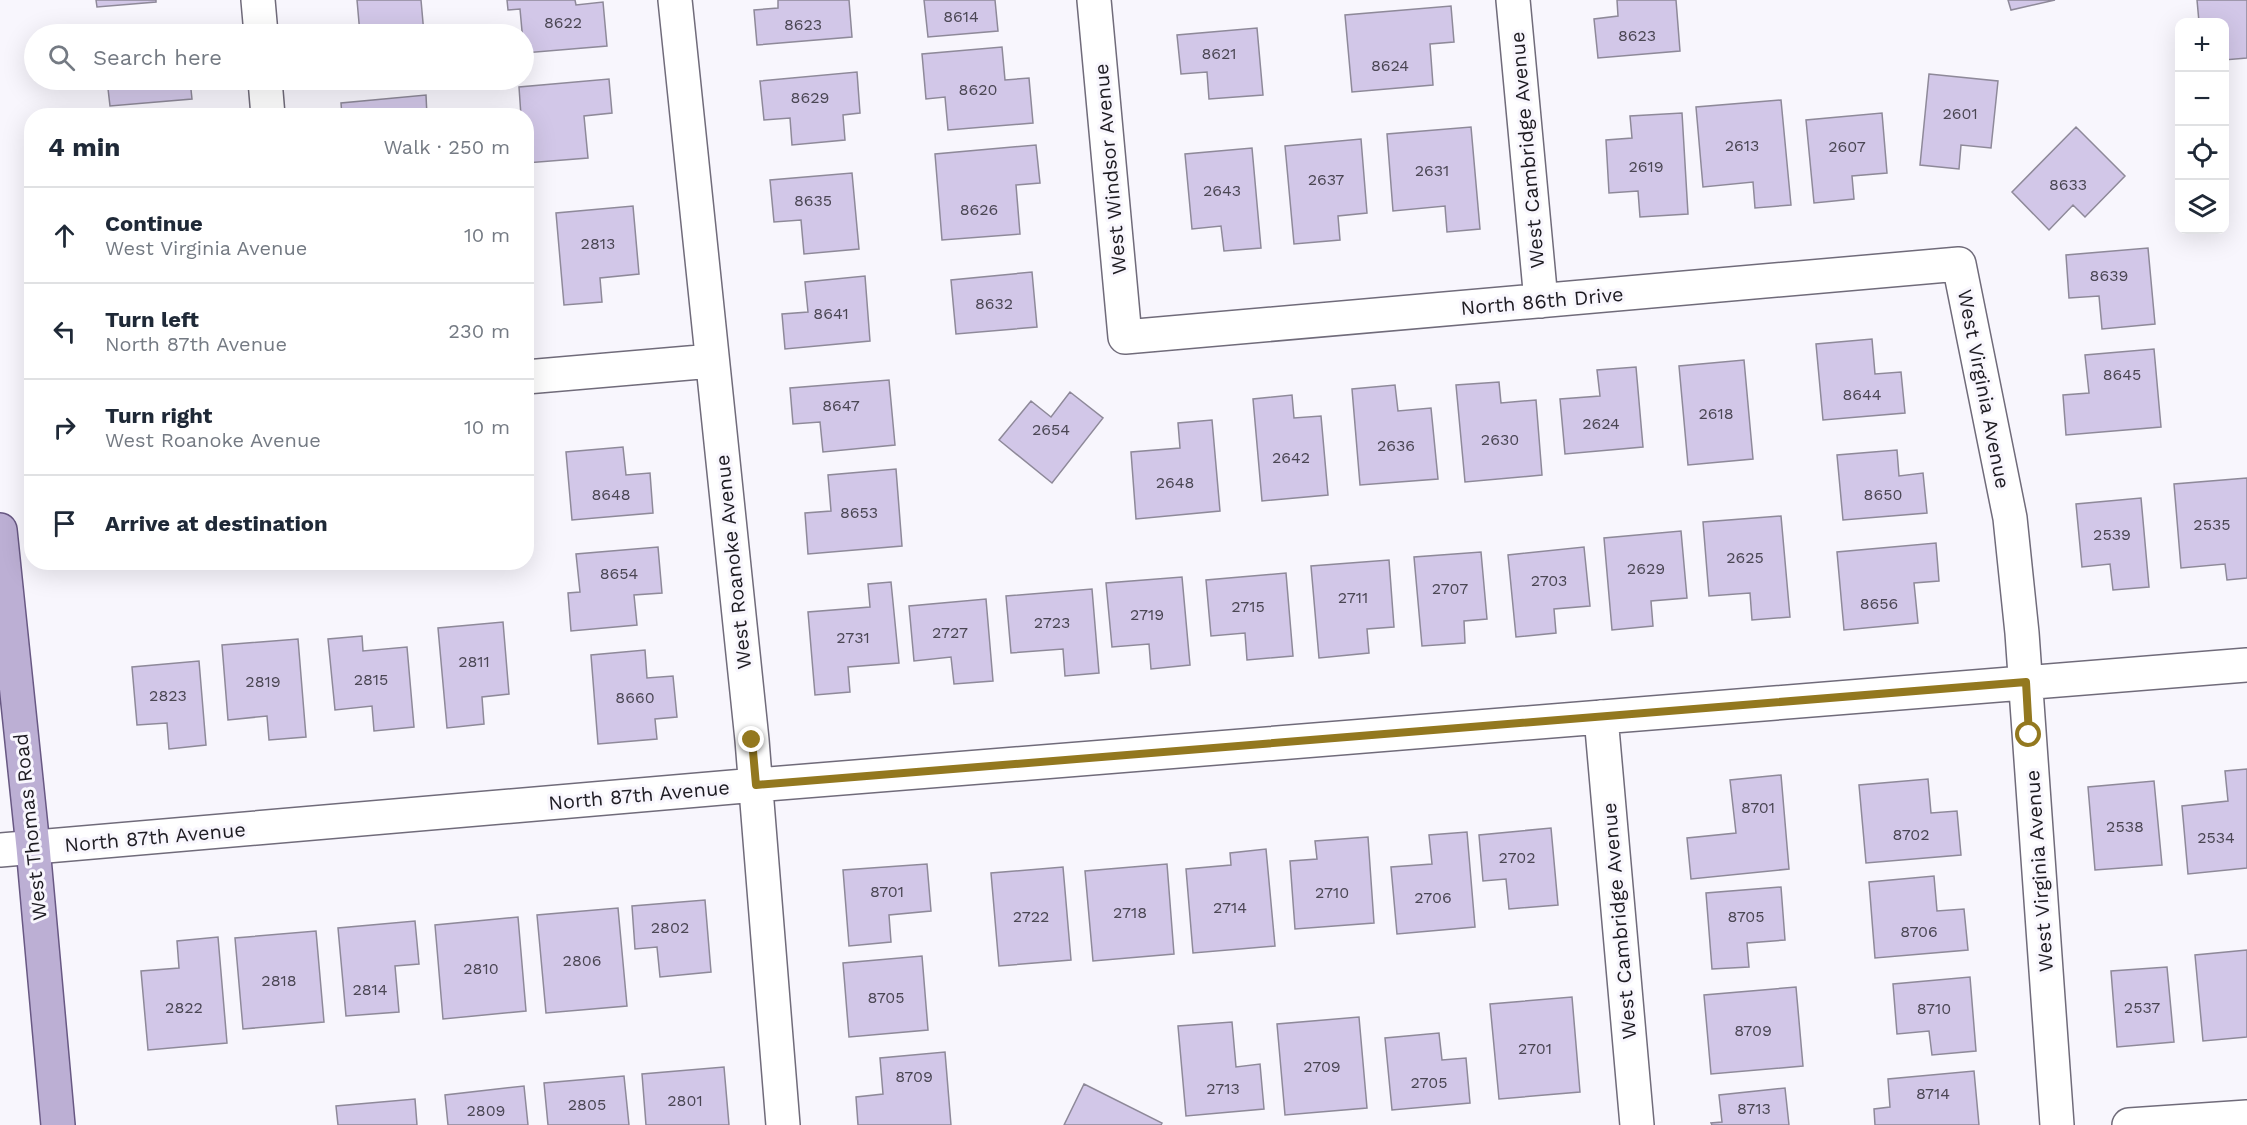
<!DOCTYPE html>
<meta charset="utf-8">
<style>
body{margin:0;font-family:"Work Sans",sans-serif;background:#f6f6f7;color:#1f2937}
.controls{position:absolute;right:18px;top:18px;display:grid;overflow:hidden;border-radius:12px;box-shadow:0 6px 24px #0002}
.controls button{width:54px;height:54px;display:grid;place-items:center;padding:0;border:0;border-bottom:2px solid #e0e1e3;background:#fff;color:#1f2937;font:30px sans-serif}
.stop{position:absolute;width:18px;height:18px;margin:-14px;border:4px solid #93781f;border-radius:50%;background:#fff}
.stop.end{background:#93781f;border-color:#fff;box-shadow:0 2px 6px #0008}
.list{margin:0;padding:0;list-style:none}
h2{display:flex;justify-content:space-between;align-items:center;height:78px;margin:0;padding:0 24px;font-size:26px}
h2 small{font-size:20px;font-weight:400;color:#747a83}
.list li{display:grid;grid-template-columns:39px 1fr auto;gap:18px;align-items:center;box-sizing:border-box;height:96px;padding:0 24px;border-top:2px solid #e0e1e3}
.list b{display:block;font-size:22px;white-space:nowrap}
.list p{margin:0;font-size:20px;white-space:nowrap;color:#747a83}
.list em{font-size:20px;font-style:normal;color:#747a83}
.icon{flex:none;width:33px;height:33px;fill:none;stroke:currentColor;stroke-width:2;stroke-linecap:round;stroke-linejoin:round}
.map{position:relative;flex:none;width:2247px;height:1125px;overflow:hidden}
.search{position:absolute;background:#fff;box-shadow:0 6px 24px #0002;left:24px;top:24px;width:510px;height:66px;display:flex;align-items:center;gap:15px;box-sizing:border-box;padding:0 21px;border-radius:33px;color:#747a83;font-size:22px}
.panel{position:absolute;background:#fff;box-shadow:0 6px 24px #0002;left:24px;top:108px;width:510px;height:462px;border-radius:24px}
.map>svg:first-child{display:block}
</style>
<div class="map">
<svg width="2247" height="1125" viewBox="0 0 2247 1125">
<rect width="100%" height="100%" fill="#f8f6fd"/>
<path fill="#d2c7e8" stroke="#8e8999" stroke-width="1.5" d="M96 0H156V2L97 7Z
M357 0H421L424 34H360Z
M507 0H575L576 5 603 2 607 46 524 53 520 9 508 10Z
M778 0H849L852 37 757 45 754 10 778 8Z
M924 0H995L998 31 928 37Z
M1617 0H1676L1680 51 1598 58 1594 19 1618 16Z
M2008 0H2055L2011 10Z
M2197 0H2247V58L2224 60V22H2199Z
M1451 6 1454 42 1430 44 1433 85 1352 92 1345 15Z
M160 25 161 34H103V30Z
M1257 28 1263 95 1209 99 1207 72 1181 74 1177 35Z
M1002 47 1005 80 1029 78 1033 123 948 130 945 97 926 99 922 54Z
M857 72 860 113 843 115 845 140 792 145 790 118 764 120 760 81Z
M1929 74 1998 81 1991 148 1961 145 1959 169 1920 165Z
M609 79 612 113 584 116 588 158 526 163V116H521L519 87Z
M107 80H190L192 99 110 106Z
M426 95 427 116H342L341 103Z
M1781 100 1791 205 1755 208 1753 182 1703 187 1696 107Z
M1682 113 1688 214 1640 217 1638 191 1609 193 1606 140 1632 138 1630 116Z
M1882 113 1887 173 1852 176 1854 199 1814 203 1806 120Z
M1471 127 1480 229 1447 232 1445 206 1393 211 1387 134Z
M2076 127 2125 176 2085 217 2073 205 2049 230 2012 192Z
M1361 139 1367 213 1338 216 1340 240 1294 244 1285 146Z
M1036 145 1040 183 1016 185 1020 234 942 240 935 154Z
M1252 148 1261 248 1224 251 1221 226 1192 229 1185 154Z
M852 173 859 249 804 254 801 220 774 222 770 180Z
M633 206 639 274 600 278 602 302 564 305 556 213Z
M2148 248 2155 324 2102 329 2099 296 2069 298 2066 255Z
M1032 272 1037 327 956 334 951 280Z
M865 276 870 341 785 349 782 314 808 312 805 282Z
M1872 339 1875 374 1901 372 1905 413 1823 420 1816 344Z
M2154 349 2161 427 2066 435 2063 395 2089 393 2085 355Z
M1744 360 1753 459 1688 465 1679 366Z
M1636 367 1643 447 1565 454 1560 399 1600 396 1597 370Z
M889 380 895 445 823 452 820 422 793 424 790 388Z
M1499 382 1501 403 1536 400 1542 475 1465 482 1456 385Z
M1395 385 1398 411 1431 408 1438 479 1360 485 1352 389Z
M1070 392 1103 418 1052 483 999 440 1031 401 1051 417Z
M1292 395 1294 418 1321 416 1328 495 1262 501 1253 399Z
M1212 420 1220 511 1136 519 1131 452 1180 448 1178 423Z
M623 447 626 475 650 473 653 513 572 520 566 452Z
M1897 450 1899 476 1923 473 1927 513 1843 520 1837 455Z
M896 469 902 546 808 554 805 513 831 511 828 475Z
M2247 478V578L2227 580 2225 564 2181 568 2174 484Z
M2141 498 2149 587 2113 590 2110 564 2082 567 2076 504Z
M1781 516 1790 617 1752 620 1750 593 1709 596 1703 522Z
M1681 531 1687 598 1651 601 1653 626 1612 630 1604 538Z
M1936 543 1939 581 1914 583 1918 623 1844 630 1837 552Z
M658 547 662 593 634 595 637 625 571 631 568 593 580 592 576 554Z
M1584 547 1590 606 1554 609 1556 633 1516 637 1508 555Z
M1481 552 1487 619 1464 621 1465 643 1422 646 1414 557Z
M1389 560 1394 627 1367 629 1369 653 1319 658 1311 566Z
M320 562H385L320 568Z
M1286 573 1293 656 1247 660 1245 633 1211 636 1206 580Z
M1182 577 1190 665 1151 669 1149 644 1112 647 1106 583Z
M891 582 899 663 848 667 850 692 815 695 808 612 870 607 868 584Z
M1092 589 1099 673 1065 676 1063 649 1011 653 1006 596Z
M986 599 993 681 954 684 951 657 914 661 909 606Z
M503 622 509 694 482 697 484 724 447 728 438 628Z
M362 636 363 651 407 647 414 727 374 731 372 706 335 710 328 639Z
M298 639 306 737 269 740 267 716 228 720 222 645Z
M645 650 647 678 673 676 677 717 655 719 657 739 598 744 591 655Z
M199 661 206 745 169 749 167 723 137 725 132 667Z
M2247 769V868L2188 874 2182 806 2228 801 2225 771Z
M1781 775 1789 869 1691 879 1687 838 1736 833 1730 780Z
M1928 779 1931 813 1957 811 1961 855 1866 863 1859 785Z
M2154 781 2162 865 2095 870 2088 787Z
M1551 828 1558 905 1509 909 1506 879 1483 881 1479 835Z
M1467 832 1475 927 1397 934 1391 867 1432 864 1429 835Z
M1368 837 1374 923 1295 929 1290 861 1317 859 1315 841Z
M1266 849 1275 946 1193 953 1186 869 1231 865 1230 853Z
M927 864 931 911 889 915 891 942 849 946 843 870Z
M1167 864 1174 954 1093 961 1085 871Z
M1063 867 1071 960 999 966 991 873Z
M1934 876 1937 911 1964 909 1968 950 1875 958 1869 882Z
M1781 887 1785 940 1747 943 1749 967 1712 969 1706 893Z
M705 900 711 972 660 977 657 947 635 949 632 906Z
M618 908 627 1006 546 1013 537 915Z
M518 917 526 1011 443 1019 435 925Z
M415 921 419 964 395 966 399 1012 346 1016 338 928Z
M316 931 324 1022 243 1029 235 938Z
M218 937 227 1043 148 1050 141 971 179 968 177 941Z
M2247 950V1037L2203 1041 2195 955Z
M922 956 928 1030 849 1037 843 963Z
M2167 967 2174 1042 2117 1047 2111 971Z
M1970 977 1976 1051 1932 1055 1929 1031 1897 1034 1893 984Z
M1796 987 1803 1066 1711 1074 1704 995Z
M1572 997 1580 1092 1499 1099 1490 1004Z
M1359 1017 1367 1108 1285 1115 1277 1024Z
M1232 1022 1236 1067 1260 1064 1264 1109 1186 1116 1178 1026Z
M1439 1033 1442 1060 1466 1058 1470 1103 1392 1110 1385 1038Z
M945 1052 951 1125H858L856 1097 883 1094 880 1058Z
M724 1067 729 1125H646L642 1074Z
M1974 1071 1979 1125H1875L1874 1109 1890 1107 1888 1079Z
M624 1076 629 1125H548L544 1083Z
M1084 1084 1162 1123 1161 1125H1064Z
M524 1086 528 1125H448L445 1095Z
M1785 1088 1789 1125H1712L1711 1123 1722 1122 1719 1095Z
M415 1099 417 1125H338L336 1106Z"/>
<g fill="none" stroke-linecap="round" stroke-linejoin="round">
<g stroke="#706b7a" stroke-width="36">
<path id="minor" d="M258 0 261 34
M675 0 752 740 783 1125
M1094 0 1125 337 1959 264 2010 518 2022 633 2057 1125
M1513 0 1541 301
M265 80 268 116
M526 377 712 361
M1601 717 1637 1125
M0 850 756 785 2247 665
M2129 1125 2247 1117"/>
</g>
<g stroke="#685883" stroke-width="36">
<path id="major" d="M0 530 33 847 58 1125"/>
</g>
<use href="#minor" stroke="#fff" stroke-width="33"/>
<use href="#major" stroke="#bcafd4" stroke-width="33"/>
</g>
<g fill="none" stroke-linecap="round" stroke-linejoin="round">
<path stroke="#93781f" stroke-width="8" d="M752 740 756 785 2026 682 2029 735"/>
</g>
<g text-anchor="middle" dominant-baseline="central" stroke-width="6" stroke-linejoin="round" paint-order="stroke">
<g font-size="16" fill="#4a4653">
<text x="961" y="16">8614</text>
<text x="563" y="22">8622</text>
<text x="803" y="24">8623</text>
<text x="1637" y="35">8623</text>
<text x="1219" y="53">8621</text>
<text x="1390" y="65">8624</text>
<text x="978" y="89">8620</text>
<text x="810" y="97">8629</text>
<text x="1960" y="113">2601</text>
<text x="1742" y="145">2613</text>
<text x="1847" y="146">2607</text>
<text x="1646" y="166">2619</text>
<text x="1432" y="170">2631</text>
<text x="1326" y="179">2637</text>
<text x="2068" y="184">8633</text>
<text x="1222" y="190">2643</text>
<text x="813" y="200">8635</text>
<text x="979" y="209">8626</text>
<text x="598" y="243">2813</text>
<text x="2109" y="275">8639</text>
<text x="994" y="303">8632</text>
<text x="831" y="313">8641</text>
<text x="2122" y="374">8645</text>
<text x="1862" y="394">8644</text>
<text x="841" y="405">8647</text>
<text x="1716" y="413">2618</text>
<text x="1601" y="423">2624</text>
<text x="1051" y="429">2654</text>
<text x="1500" y="439">2630</text>
<text x="1396" y="445">2636</text>
<text x="1291" y="457">2642</text>
<text x="1175" y="482">2648</text>
<text x="611" y="494">8648</text>
<text x="1883" y="494">8650</text>
<text x="859" y="512">8653</text>
<text x="2212" y="524">2535</text>
<text x="2112" y="534">2539</text>
<text x="1745" y="557">2625</text>
<text x="1646" y="568">2629</text>
<text x="619" y="573">8654</text>
<text x="1549" y="580">2703</text>
<text x="1450" y="588">2707</text>
<text x="1353" y="597">2711</text>
<text x="1879" y="603">8656</text>
<text x="1248" y="606">2715</text>
<text x="1147" y="614">2719</text>
<text x="1052" y="622">2723</text>
<text x="950" y="632">2727</text>
<text x="853" y="637">2731</text>
<text x="474" y="661">2811</text>
<text x="371" y="679">2815</text>
<text x="263" y="681">2819</text>
<text x="168" y="695">2823</text>
<text x="635" y="697">8660</text>
<text x="1758" y="807">8701</text>
<text x="2125" y="826">2538</text>
<text x="1911" y="834">8702</text>
<text x="2216" y="837">2534</text>
<text x="1517" y="857">2702</text>
<text x="887" y="891">8701</text>
<text x="1332" y="892">2710</text>
<text x="1433" y="897">2706</text>
<text x="1230" y="907">2714</text>
<text x="1130" y="912">2718</text>
<text x="1031" y="916">2722</text>
<text x="1746" y="916">8705</text>
<text x="670" y="927">2802</text>
<text x="1919" y="931">8706</text>
<text x="582" y="960">2806</text>
<text x="481" y="968">2810</text>
<text x="279" y="980">2818</text>
<text x="370" y="989">2814</text>
<text x="886" y="997">8705</text>
<text x="184" y="1007">2822</text>
<text x="2142" y="1007">2537</text>
<text x="1934" y="1008">8710</text>
<text x="1753" y="1030">8709</text>
<text x="1535" y="1048">2701</text>
<text x="1322" y="1066">2709</text>
<text x="914" y="1076">8709</text>
<text x="1429" y="1082">2705</text>
<text x="1223" y="1088">2713</text>
<text x="1933" y="1093">8714</text>
<text x="685" y="1100">2801</text>
<text x="587" y="1104">2805</text>
<text x="1754" y="1108">8713</text>
<text x="486" y="1110">2809</text>
</g>
<g font-size="20" fill="#1d1b21" stroke="#f8f6fd">
<text transform="translate(1527 150) rotate(-95)">West Cambridge Avenue</text>
<text transform="translate(1110 169) rotate(-95)">West Windsor Avenue</text>
<text transform="translate(1542 301) rotate(-5)">North 86th Drive</text>
<text transform="translate(1984 389) rotate(79)">West Virginia Avenue</text>
<text transform="translate(733 562) rotate(-96)">West Roanoke Avenue</text>
<text transform="translate(639 795) rotate(-5)">North 87th Avenue</text>
<text transform="translate(30 827) rotate(-96)">West Thomas Road</text>
<text transform="translate(155 837) rotate(-5)">North 87th Avenue</text>
<text transform="translate(2039 871) rotate(-94)">West Virginia Avenue</text>
<text transform="translate(1619 921) rotate(-95)">West Cambridge Avenue</text>
</g>
</g>
</svg>
<div class="controls">
<button>+</button>
<button>−</button>
<button><svg class="icon" aria-label="locate" viewBox="0 0 24 24"><circle cx="12" cy="12" r="6"/><path d="M12 2v4M12 18v4M2 12h4M18 12h4"/></svg></button>
<button><svg class="icon" aria-label="layers" viewBox="0 0 24 24"><path d="M12 4l9 5-9 5-9-5zM3 14l9 5 9-5"/></svg></button>
</div>
<div class="stop" style="left:2029px;top:735px"></div>
<div class="stop end" style="left:752px;top:740px"></div>
<div class="search"><svg class="icon" aria-label="search" viewBox="0 0 24 24"><circle cx="10" cy="10" r="6"/><path d="M15 15l6 6"/></svg>Search here</div>
<section class="panel">
<h2>4 min<small>Walk · 250 m</small></h2>
<ul class="list">
<li><svg class="icon" aria-label="ahead" viewBox="0 0 24 24"><path d="M12 20V5M6 11l6-6 6 6"/></svg><div><b>Continue</b><p>West Virginia Avenue</p></div><em>10 m</em></li>
<li><svg class="icon" aria-label="left" viewBox="0 0 24 24"><path d="M17 20v-9H6M10 6l-5 5 5 5"/></svg><div><b>Turn left</b><p>North 87th Avenue</p></div><em>230 m</em></li>
<li><svg class="icon" aria-label="right" viewBox="0 0 24 24"><path d="M7 20v-9h11M14 6l5 5-5 5"/></svg><div><b>Turn right</b><p>West Roanoke Avenue</p></div><em>10 m</em></li>
<li><svg class="icon" aria-label="arrive" viewBox="0 0 24 24"><path d="M6 21V4h12l-3 4 3 4H6"/></svg><div><b>Arrive at destination</b></div></li>
</ul>
</section>
</div>
